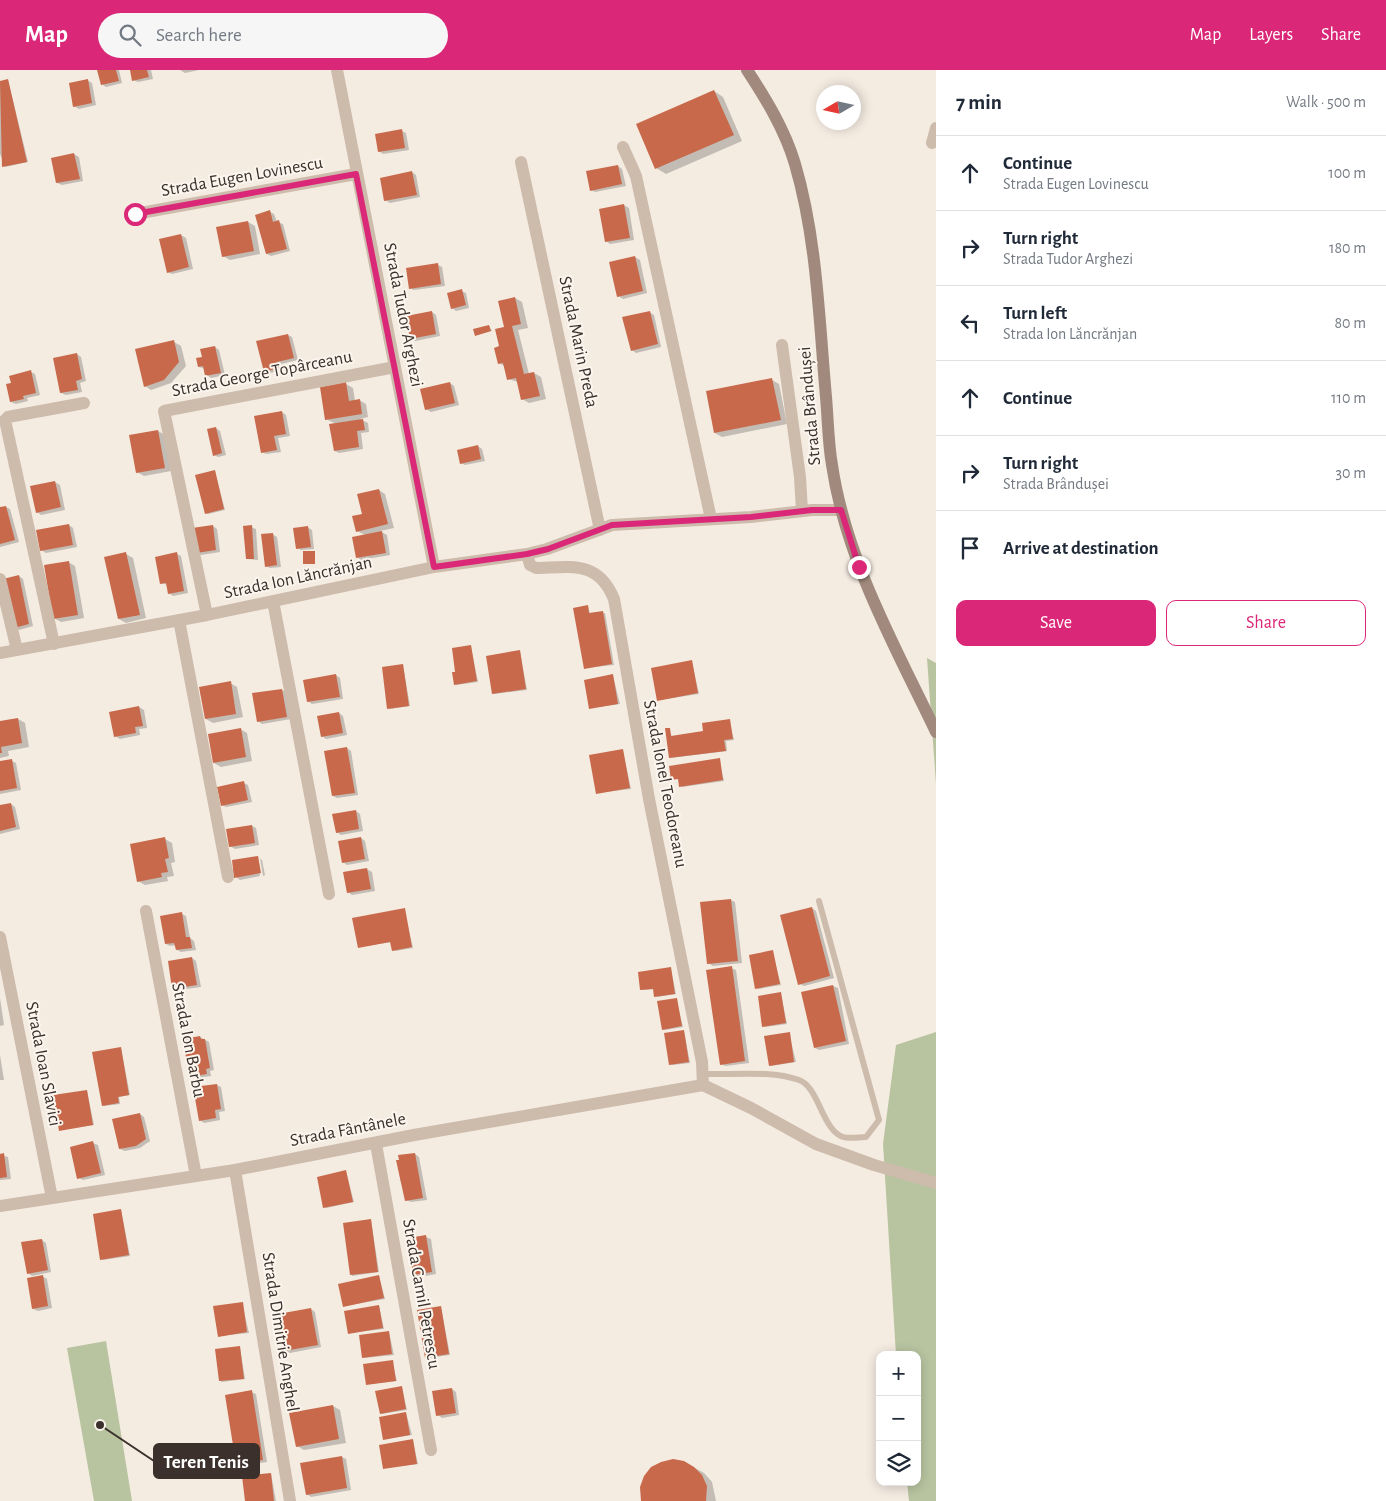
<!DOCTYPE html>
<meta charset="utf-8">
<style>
body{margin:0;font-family:"Alegreya Sans",sans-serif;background:#f6f6f7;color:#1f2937}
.controls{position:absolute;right:15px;bottom:15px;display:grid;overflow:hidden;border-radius:10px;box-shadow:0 2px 12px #0003}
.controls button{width:45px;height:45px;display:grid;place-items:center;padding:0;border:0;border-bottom:1px solid #e0e1e3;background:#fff;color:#1f2937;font:25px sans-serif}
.compass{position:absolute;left:816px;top:15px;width:45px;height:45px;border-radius:50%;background:#fff;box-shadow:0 2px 12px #0003;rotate:261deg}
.stop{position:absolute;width:15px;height:15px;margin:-11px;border:4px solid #db2777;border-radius:50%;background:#fff}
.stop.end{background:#db2777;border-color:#fff;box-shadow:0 1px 5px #0008}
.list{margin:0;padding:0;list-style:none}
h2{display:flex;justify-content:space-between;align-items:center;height:65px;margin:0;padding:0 20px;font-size:21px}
h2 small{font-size:16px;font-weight:400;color:#747a83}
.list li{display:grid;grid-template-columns:32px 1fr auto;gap:15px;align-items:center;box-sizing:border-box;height:75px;padding:0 20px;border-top:1px solid #e0e1e3}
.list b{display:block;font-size:19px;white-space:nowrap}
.list p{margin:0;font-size:16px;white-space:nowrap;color:#747a83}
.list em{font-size:16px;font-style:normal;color:#747a83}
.actions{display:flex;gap:10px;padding:15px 20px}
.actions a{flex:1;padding:11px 0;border:1px solid #db2777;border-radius:10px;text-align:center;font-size:18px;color:#db2777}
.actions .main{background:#db2777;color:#fff}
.icon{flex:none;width:28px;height:28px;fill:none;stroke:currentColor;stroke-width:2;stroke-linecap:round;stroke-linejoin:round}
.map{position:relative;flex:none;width:936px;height:1431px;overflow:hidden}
header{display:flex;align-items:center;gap:30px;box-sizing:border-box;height:70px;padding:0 25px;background:#db2777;color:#fff}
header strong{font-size:24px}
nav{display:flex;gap:28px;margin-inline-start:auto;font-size:18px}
.search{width:350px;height:45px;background:#f6f6f7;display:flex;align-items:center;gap:12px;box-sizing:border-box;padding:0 18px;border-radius:28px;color:#747a83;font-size:19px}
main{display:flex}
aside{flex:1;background:#fff}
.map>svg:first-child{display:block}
</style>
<header>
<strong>Map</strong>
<div class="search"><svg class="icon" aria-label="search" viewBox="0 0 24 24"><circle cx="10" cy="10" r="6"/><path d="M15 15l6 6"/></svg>Search here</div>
<nav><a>Map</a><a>Layers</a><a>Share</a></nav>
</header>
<main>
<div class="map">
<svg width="936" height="1431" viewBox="0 0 936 1431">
<rect width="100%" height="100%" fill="#f4ebe1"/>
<path fill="#b8c4a0" d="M927 588 936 593V714Z
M936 962V1431H909L907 1412H917V1285H896L883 1074 896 975Z
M106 1271 132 1431H94L67 1278Z"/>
<path fill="#0003" d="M98 0H119L122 13 106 17 102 14Z
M131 0H151L153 9 138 12 133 10Z
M180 0H199L185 3Z
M8 10 28 92 5 97 0 84V12Z
M87 10 92 13 96 35 79 39 74 36Z
M714 21 723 27 742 71 666 104 656 98Z
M402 61 406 63 409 80 383 84 379 81Z
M74 84 79 87 83 111 62 115 57 113Z
M618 96 622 99 626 116 595 122 591 120Z
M412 102 416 105 420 127 390 133 385 130Z
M624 135 629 138 634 170 610 174 606 171Z
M270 142 274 144 277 152 283 154 290 181 271 186 267 184Z
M248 152 255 156 260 184 230 190 223 186Z
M181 165 186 168 193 199 172 204 168 202Z
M635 187 640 190 647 223 623 229 618 226Z
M438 195 442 197 445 216 414 220 410 218Z
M461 221 466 223 469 238 456 241 452 238Z
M515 228 522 232 528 258 518 260 529 304 534 303 541 307 546 329 529 333 522 329 518 312 508 309 506 297 499 293 506 258Z
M432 242 436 245 440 266 415 271 411 268Z
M649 242 654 245 661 277 636 283 632 280Z
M489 256 492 261 476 265Z
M288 265 292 267 298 290 281 294 282 300 270 303 265 301Z
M174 272 181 276 186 296 171 313 151 320 145 316Z
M215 277 219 280 225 305 211 308 207 305 205 299 199 297 203 288Z
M77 284 81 287 86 311 80 313 82 322 66 325 61 323Z
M31 302 35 304 40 325 27 328 28 331 16 334 11 332 12 314Z
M772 310 779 314 787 354 722 367 715 363Z
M450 313 454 316 459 335 431 342 426 339Z
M346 314 353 318 355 331 359 330 366 334 368 347 360 349 368 353 369 362 361 363 363 379 339 383 335 381 336 354 326 349Z
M282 342 286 345 290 366 278 368 281 382 266 384 262 382Z
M216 358 220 361 226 385 218 387 214 385Z
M158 361 165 365 171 401 144 406 137 402Z
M478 376 482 379 485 391 465 395 461 393Z
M215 402 225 440 208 444 206 443Z
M55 412 60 415 65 440 41 445 37 442Z
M379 420 385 424 394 458 380 461 387 465 390 485 361 490 357 487 365 465 357 461 363 444Z
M6 437 10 439 19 472 0 477V438Z
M69 455 73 458 77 477 46 483 41 480Z
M213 456 217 459 220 482 201 485 197 482Z
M251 457 256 459 258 490 247 489Z
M307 457 312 460 314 479 301 480 297 478Z
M272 464 277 467 281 497 270 498 266 496Z
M126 484 133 488 146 548 126 553 119 549Z
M177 484 181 486 188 523 173 526 169 523 168 515 161 513Z
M68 492 75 496 84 548 61 552 54 548Z
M19 506 23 509 33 556 19 560 15 557Z
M588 536 590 544 605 543 614 595 585 598Z
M471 577 478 612 456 615 455 614 457 603Z
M520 582 527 620 493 624Z
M692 592 699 624 659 630Z
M403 595 410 636 390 639 388 638Z
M336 605 340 608 343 629 312 634 308 631Z
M613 606 620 634 590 638Z
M230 613 237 617 243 647 213 653 206 649Z
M282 620 286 622 291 649 262 654 258 651Z
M139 637 144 640 147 658 139 659 140 665 120 669 115 666Z
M339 643 343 646 347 665 326 669 322 666Z
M18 649 25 653 29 677 8 681 9 686 0 688V653Z
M729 650 734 670 726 671 727 681 670 688 669 659 672 667 705 662Z
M240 659 247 663 252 691 221 697 214 693Z
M347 678 351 681 358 725 337 728 333 726Z
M623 681 631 719 597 723Z
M719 689 724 711 682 717 680 709H673Z
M12 691 16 693 21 720 0 724V693Z
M244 713 248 715 252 732 226 737 222 735Z
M11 734 15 737 20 759 0 764V737Z
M356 741 360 744 363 761 341 765 337 762Z
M252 756 256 758 259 775 235 779 230 776Z
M361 768 365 771 369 791 347 795 343 792Z
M165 769 172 773 175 792 171 793 174 806 167 807 168 811 145 815 138 811Z
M258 787 262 790 265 805 263 806 260 788H257L260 806 240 810 236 807Z
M367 799 372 802 375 821 352 825 348 822 345 803Z
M731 830 735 832 742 893 713 896 708 893Z
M812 838 816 841 834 908 804 916 800 914Z
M404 839 413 878 395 881 392 872 359 877Z
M182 844 186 846 190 868 194 871 196 880 181 882 177 880 176 875 170 876 166 874Z
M772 881 781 915 758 919 757 918Z
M192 888 196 891 201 917 178 920 173 918Z
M731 898 736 900 749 993 725 996 721 994Z
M671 899 676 924 657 927 654 919 642 920Z
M833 916 838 918 849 974 819 980 815 978 803 923Z
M781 924 787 954 765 957 764 956Z
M0 928 4 955 0 956Z
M676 929 683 957 665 960 663 959Z
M684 961 690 993 672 995 670 994Z
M789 963 796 992 771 996 770 995Z
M200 967 209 972 214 1000 210 1001 211 1006 195 1008 190 1006Z
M121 978 130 1025 119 1027 120 1034 104 1036 103 1035Z
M0 985 4 1010H0Z
M217 1015 221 1017 225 1041 219 1042 220 1050 204 1053 200 1050Z
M87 1021 94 1055 60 1060Z
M140 1044 144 1047 150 1071 140 1078 125 1081 120 1079Z
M93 1073 98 1075 105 1105 83 1110 79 1108Z
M415 1084 419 1087 427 1130 411 1132 406 1130 404 1115 401 1113 397 1091Z
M0 1085 8 1087 11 1109 0 1110Z
M346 1102 354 1132 326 1138 324 1137Z
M121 1140 130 1186 103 1190 101 1189Z
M371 1150 379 1202 352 1206 344 1154Z
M426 1167 431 1169 436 1204 419 1207 414 1204Z
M42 1170 46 1173 51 1202 32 1206 28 1203Z
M42 1206 47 1209 52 1238 38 1241 33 1239Z
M379 1206 385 1229 345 1236Z
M242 1233 249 1263 219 1266Z
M379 1236 384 1259 349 1263Z
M441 1237 450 1285 428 1288 426 1287Z
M311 1239 315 1242 321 1277 290 1283 285 1280Z
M389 1262 394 1285 364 1288Z
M240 1278 245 1309 222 1312 220 1311Z
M392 1291 397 1311 368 1314Z
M402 1318 407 1340 381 1344Z
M452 1319 456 1322 459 1345 442 1348 438 1345Z
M251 1322 256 1324 267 1392 241 1396 237 1393Z
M333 1336 340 1340 346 1373 304 1380 297 1376Z
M406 1343 412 1365 384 1369Z
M413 1371 418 1394 385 1398Z
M342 1387 346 1389 351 1420 311 1427 307 1424Z
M684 1392 704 1403 712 1412 716 1431H642Z
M271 1404 276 1431H246Z"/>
<path fill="#c8694b" d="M97 0H116L119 11 101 15Z
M130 0H147L149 7 132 11Z
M8 9 27 92 2 97 0 11Z
M88 9 92 33 73 37 69 13Z
M714 20 734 65 655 99 636 54Z
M402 59 405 78 378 82 375 64Z
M74 83 80 109 56 113 51 88Z
M618 95 622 114 590 121 586 101Z
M412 101 417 125 384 131 380 108Z
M624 134 630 168 605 172 599 139Z
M270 140 273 152 279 150 287 179 266 184 255 145Z
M248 151 254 181 222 187 216 157Z
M181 164 189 197 167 203 159 169Z
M635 186 643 221 617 227 609 192Z
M438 193 441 214 409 219 406 198Z
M462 219 466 235 451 239 447 223Z
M515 227 521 254 512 256 524 304 534 302 540 326 521 330 516 308 507 310 503 293 498 294 494 278 499 276 495 259 504 257 498 231Z
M432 241 436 264 410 269 406 246Z
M650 241 658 274 631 281 622 247Z
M489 255 491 261 475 266 473 259Z
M288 264 294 288 277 292 279 298 264 302 256 271Z
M174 270 179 292 164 310 144 317 135 279Z
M215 276 221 303 205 306 203 296 198 297 196 288 202 287 200 279Z
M77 283 82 309 76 311 78 320 60 323 53 288Z
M31 300 36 323 23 326 24 329 10 332 6 314 11 313 9 306Z
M772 308 781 350 714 363 706 321Z
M346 312 349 331 360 329 362 344 325 350 320 317Z
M450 312 455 333 425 340 420 319Z
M282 341 286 364 274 366 277 380 261 383 254 346Z
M363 349 365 360 357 361 359 377 334 381 329 354Z
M216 357 222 383 213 386 207 359Z
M158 360 165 398 136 403 129 365Z
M478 375 481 389 460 394 457 380Z
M215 400 224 439 205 444 195 405Z
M55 411 61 437 36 443 30 416Z
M379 419 388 454 356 462 352 446 362 444 357 424Z
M6 436 15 470 0 474V437Z
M69 454 73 475 40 481 36 460Z
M213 455 216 480 196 483 192 458Z
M252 455 254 489H246L243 456Z
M308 456 311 477 296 479 293 458Z
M382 461 386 483 356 488 352 467Z
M273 463 277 495 265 497 261 464Z
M303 481H315V494H303Z
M126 482 140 545 118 549 104 487Z
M177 482 184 521 168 524 166 513 160 514 155 487Z
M69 491 78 545 53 549 44 495Z
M19 505 29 554 14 558 3 509Z
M588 535 589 543 603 541 612 594 584 599 573 538Z
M471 575 477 611 454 615 452 602H455L452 578Z
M520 580 526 619 492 624 486 586Z
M692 590 698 623 657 631 651 598Z
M403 594 409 636 387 639 382 597Z
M336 604 340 627 307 632 303 610Z
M613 604 618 634 589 639 584 610Z
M231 611 236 644 205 649 199 617Z
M282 619 287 647 257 652 252 623Z
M139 636 143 656 135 657 136 663 114 667 109 642Z
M339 642 343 663 321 667 317 646Z
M18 648 22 673 1 677 2 683H0V651Z
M730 649 733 669 724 670 726 681 669 688 665 658H670L671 666 703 661 702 653Z
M241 658 246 687 213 693 208 664Z
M347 677 355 723 332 726 324 681Z
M623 679 630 718 596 724 589 685Z
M720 688 723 710 679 717 678 709 671 710 669 696Z
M12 689 17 718 0 721V691Z
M244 711 248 730 221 736 217 717Z
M11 733 16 757 0 761V735Z
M356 740 359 759 336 763 332 744Z
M252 755 255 773 229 777 226 759Z
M165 767 169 788 165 789 168 802 161 803 162 807 137 812 130 774Z
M361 767 365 789 342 793 338 771Z
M258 786 261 803 234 808 232 790Z
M367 798 371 819 347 823 343 802Z
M731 829 738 891 707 894 700 832Z
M812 837 830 906 798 915 780 845Z
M405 838 412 877 392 881 390 872 358 878 352 848Z
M182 842 186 867H190L192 878 176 880 174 873 165 874 160 846Z
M773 880 780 914 755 919 749 885Z
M192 887 197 915 172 919 168 891Z
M732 896 745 991 720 995 706 900Z
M671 897 675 924 654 927 653 919 640 920 638 902Z
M833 915 846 971 814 978 801 922Z
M781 922 786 953 762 957 758 926Z
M677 928 682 956 662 960 657 931Z
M684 960 689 992 669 995 664 963Z
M790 962 794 992 769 996 764 966Z
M200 966 201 969H205L210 998 206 999 207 1004 189 1007 183 969Z
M121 977 129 1025 118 1027 119 1033 102 1036 92 982Z
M217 1014 221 1039 215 1040 216 1048 199 1051 193 1017Z
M87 1020 93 1055 59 1061 53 1025Z
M140 1043 146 1069 136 1076 119 1079 112 1049Z
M93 1071 101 1103 77 1109 70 1077Z
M4 1083 7 1107 0 1108V1084Z
M415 1083 423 1128 405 1131 396 1090H399L398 1085Z
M346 1100 353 1132 323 1138 317 1107Z
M121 1139 129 1185 100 1190 93 1144Z
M371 1149 378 1202 350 1205 343 1153Z
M426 1165 432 1202 413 1205 408 1168Z
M42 1169 48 1200 27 1204 21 1172Z
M43 1205 48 1236 32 1239 27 1208Z
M379 1205 384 1228 343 1237 338 1214Z
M243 1232 247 1262 218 1267 213 1236Z
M379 1235 383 1258 348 1264 344 1241Z
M441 1236 449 1284 425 1288 417 1240Z
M311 1238 318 1275 284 1281 278 1244Z
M389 1261 392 1284 362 1288 359 1265Z
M240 1276 244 1309 219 1311 215 1279Z
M393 1290 396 1311 366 1315 363 1294Z
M402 1316 406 1339 380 1344 375 1321Z
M452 1318 456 1343 436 1346 432 1321Z
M252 1320 263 1390 236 1394 225 1325Z
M333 1335 339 1369 296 1377 289 1343Z
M406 1342 410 1365 383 1370 379 1347Z
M413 1369 417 1394 383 1399 379 1375Z
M342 1386 347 1418 306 1425 300 1393Z
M673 1389 684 1391 694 1397 702 1405 707 1416 706 1431H641L640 1417 644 1406 651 1397 661 1392Z
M271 1403 274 1431H245L242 1406Z"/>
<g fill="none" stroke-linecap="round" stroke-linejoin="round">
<path stroke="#cdbbac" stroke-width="6" d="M704 1004C734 1005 770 1000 799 1010 819 1017 822 1060 843 1067 849 1069 859 1067 866 1067L879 1050 819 831"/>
<path stroke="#cdbbac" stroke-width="12" d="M337 0 434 497
M932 73 936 58
M623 77 636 106 711 449
M521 92 600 460
M135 144 356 104
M782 275 800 407 802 441
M527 484 530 495 536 498C571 497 598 490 614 529L649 729 702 992 703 1015
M0 509 17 580
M273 531 329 824
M207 545 164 341 395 297
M179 550 228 807
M54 574 5 350 8 347 84 333
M0 583 207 545 434 497 527 484 547 479 612 455 751 447 812 440H841
M146 841 196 1106
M0 867 52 1128
M703 1015 751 1038 816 1074 874 1095 936 1113
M376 1074 431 1380
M235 1100 290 1431
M0 1136 235 1100 414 1065 703 1015"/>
<path stroke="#a18a7d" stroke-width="12" d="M747 0C766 29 785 60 795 94 817 169 819 249 826 327 828 349 828 372 832 395 846 490 895 576 936 662"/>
</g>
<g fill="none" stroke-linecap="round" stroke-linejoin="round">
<path stroke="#db2777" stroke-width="6" d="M135 144 356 104 434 497 527 484 548 479 612 455 751 447 812 440H841L859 497"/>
</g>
<g text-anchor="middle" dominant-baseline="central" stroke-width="4" stroke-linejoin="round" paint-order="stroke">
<g font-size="18" fill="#3b302b" stroke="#fbf5ee">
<text transform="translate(242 107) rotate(-10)">Strada Eugen Lovinescu</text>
<text transform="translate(403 245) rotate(79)">Strada Tudor Arghezi</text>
<text transform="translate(578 272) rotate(78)">Strada Marin Preda</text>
<text transform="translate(262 304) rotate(-11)">Strada George Topârceanu</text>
<text transform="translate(810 336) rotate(-95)">Strada Brândușei</text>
<text transform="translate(298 508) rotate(-12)">Strada Ion Lăncrănjan</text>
<text transform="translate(665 714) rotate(79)">Strada Ionel Teodoreanu</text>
<text transform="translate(188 970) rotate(79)">Strada Ion Barbu</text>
<text transform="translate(43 994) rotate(79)">Strada Ioan Slavici</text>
<text transform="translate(348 1060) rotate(-11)">Strada Fântânele</text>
<text transform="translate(421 1224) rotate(80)">Strada Camil Petrescu</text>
<text transform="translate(280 1262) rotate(81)">Strada Dimitrie Anghel</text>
</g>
</g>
<path fill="none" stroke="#3b302b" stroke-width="2" d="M100 1355L154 1391"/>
<circle fill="#3b302b" stroke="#fbf5ee" stroke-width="2" cx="100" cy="1355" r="5"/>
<rect fill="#3b302b" stroke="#3b302b" stroke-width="2" x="154" y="1374" width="105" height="34" rx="5"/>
<g font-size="19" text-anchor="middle" font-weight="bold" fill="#fff">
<text x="206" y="1398">Teren Tenis</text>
</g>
</svg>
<div class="controls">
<button>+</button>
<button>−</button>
<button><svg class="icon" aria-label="layers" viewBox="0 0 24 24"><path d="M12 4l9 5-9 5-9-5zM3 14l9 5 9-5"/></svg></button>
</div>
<svg class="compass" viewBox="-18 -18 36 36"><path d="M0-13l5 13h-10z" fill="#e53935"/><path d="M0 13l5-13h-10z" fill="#747a83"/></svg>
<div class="stop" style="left:135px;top:144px"></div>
<div class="stop end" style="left:859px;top:497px"></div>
</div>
<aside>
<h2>7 min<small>Walk · 500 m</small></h2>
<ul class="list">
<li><svg class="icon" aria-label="ahead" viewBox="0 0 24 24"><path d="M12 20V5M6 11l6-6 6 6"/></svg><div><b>Continue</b><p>Strada Eugen Lovinescu</p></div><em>100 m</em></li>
<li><svg class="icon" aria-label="right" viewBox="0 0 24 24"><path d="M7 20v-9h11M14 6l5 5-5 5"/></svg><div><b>Turn right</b><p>Strada Tudor Arghezi</p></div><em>180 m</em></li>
<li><svg class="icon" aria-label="left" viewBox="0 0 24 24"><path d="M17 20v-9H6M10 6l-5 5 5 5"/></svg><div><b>Turn left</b><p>Strada Ion Lăncrănjan</p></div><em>80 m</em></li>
<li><svg class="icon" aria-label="ahead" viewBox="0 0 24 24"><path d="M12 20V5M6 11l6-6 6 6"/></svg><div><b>Continue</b></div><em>110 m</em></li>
<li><svg class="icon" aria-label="right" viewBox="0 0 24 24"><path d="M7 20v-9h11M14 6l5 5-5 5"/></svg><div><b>Turn right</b><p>Strada Brândușei</p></div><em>30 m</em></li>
<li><svg class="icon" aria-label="arrive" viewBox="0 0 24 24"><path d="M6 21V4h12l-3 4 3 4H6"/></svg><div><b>Arrive at destination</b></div></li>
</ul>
<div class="actions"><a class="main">Save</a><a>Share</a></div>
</aside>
</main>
